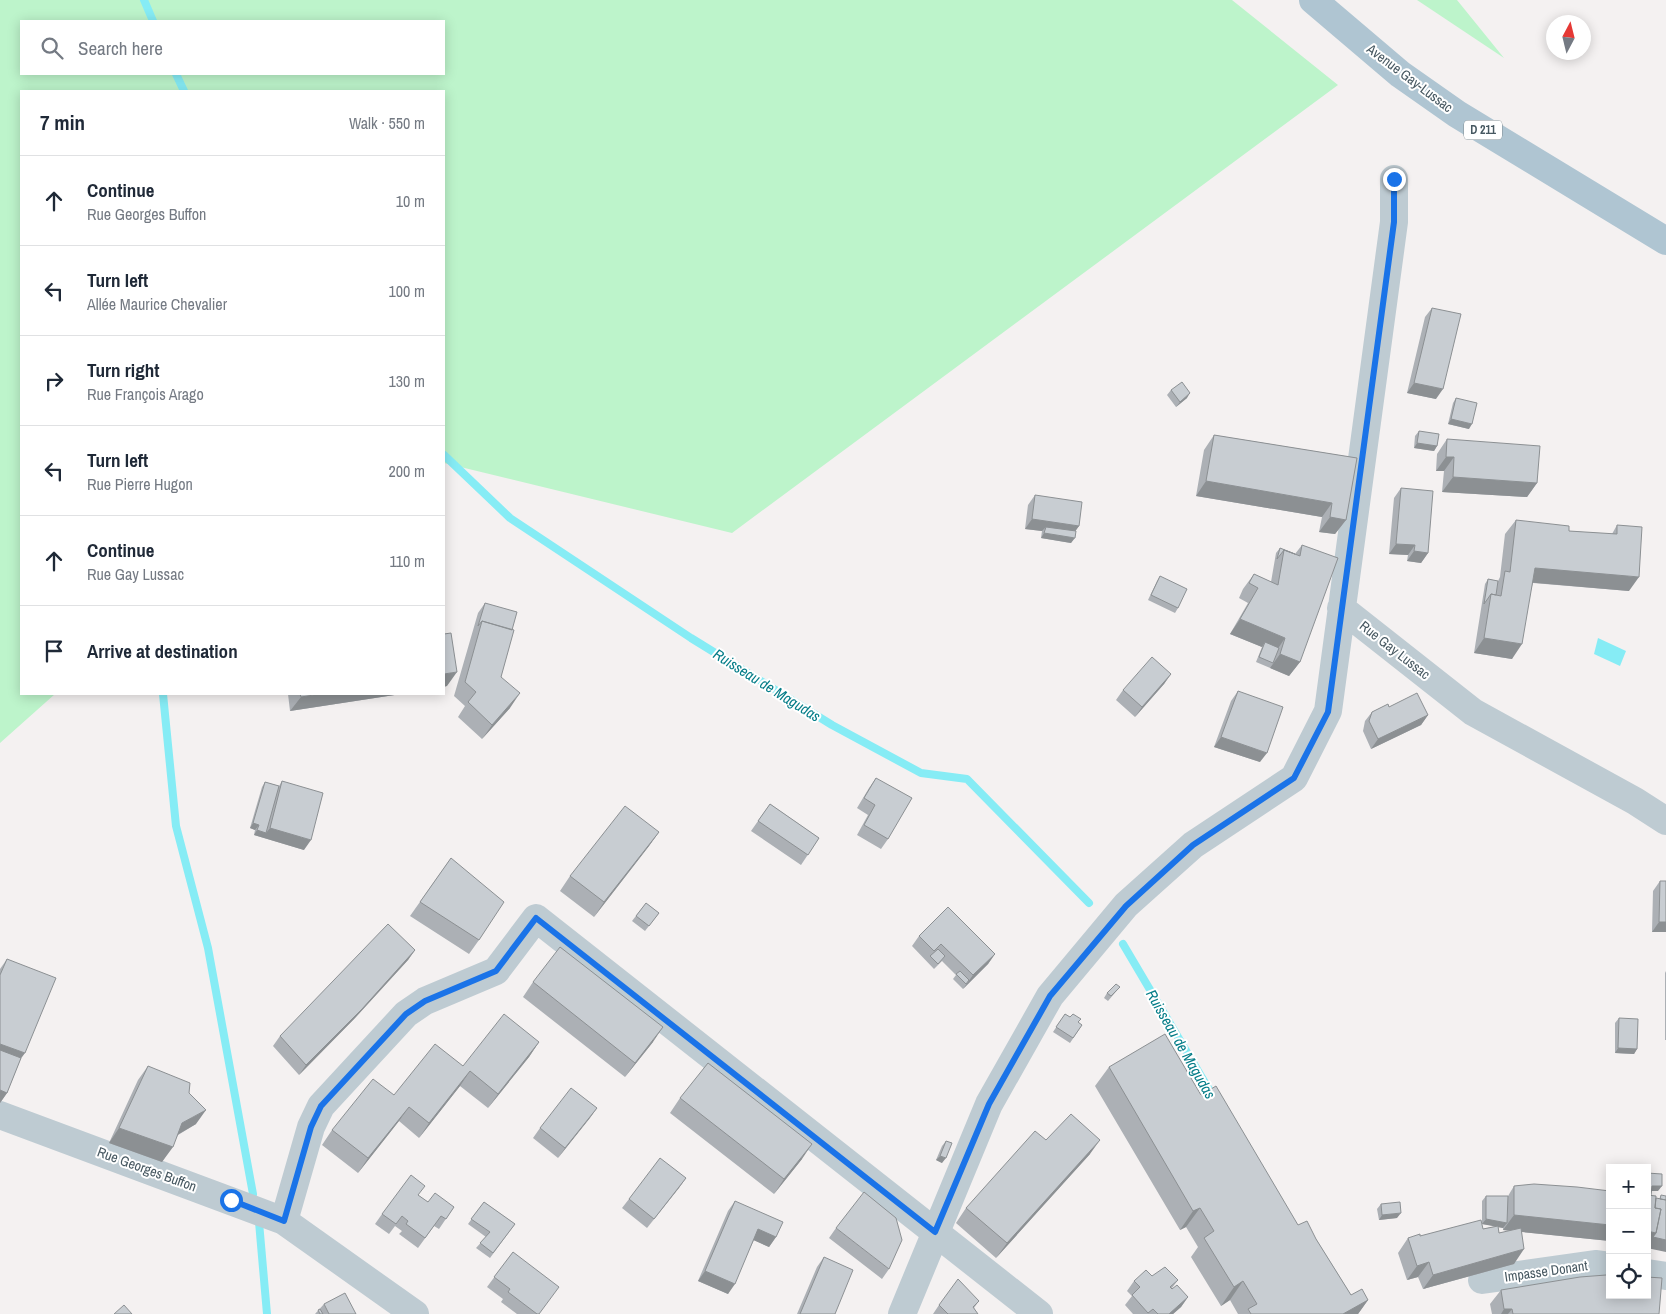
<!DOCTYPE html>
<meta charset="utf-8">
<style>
body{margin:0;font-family:"Archivo Narrow",sans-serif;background:#f2f2f3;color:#1f2937}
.controls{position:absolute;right:15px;bottom:15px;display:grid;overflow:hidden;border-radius:0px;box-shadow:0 2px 12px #0003}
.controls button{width:45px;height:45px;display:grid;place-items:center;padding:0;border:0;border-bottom:1px solid #e0e1e3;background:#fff;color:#1f2937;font:25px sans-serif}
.compass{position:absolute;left:1546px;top:15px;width:45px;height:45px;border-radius:50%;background:#fff;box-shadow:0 2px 12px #0003;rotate:7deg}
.stop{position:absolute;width:15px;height:15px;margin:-11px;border:4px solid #1a73e8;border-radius:50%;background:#fff}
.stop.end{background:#1a73e8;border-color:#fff;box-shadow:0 1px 5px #0008}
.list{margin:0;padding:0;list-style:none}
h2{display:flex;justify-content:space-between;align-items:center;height:65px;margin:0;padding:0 20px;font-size:21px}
h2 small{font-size:16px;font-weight:400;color:#747a83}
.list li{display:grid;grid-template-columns:32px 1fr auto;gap:15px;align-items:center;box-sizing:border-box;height:90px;padding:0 20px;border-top:1px solid #e0e1e3}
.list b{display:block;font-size:19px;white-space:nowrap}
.list p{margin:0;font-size:16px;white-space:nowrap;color:#747a83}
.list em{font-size:16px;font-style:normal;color:#747a83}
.icon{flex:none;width:28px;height:28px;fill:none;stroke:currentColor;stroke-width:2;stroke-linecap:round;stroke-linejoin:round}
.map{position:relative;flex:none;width:1666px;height:1314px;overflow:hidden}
.search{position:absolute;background:#fff;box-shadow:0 2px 12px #0003;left:20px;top:20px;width:425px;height:55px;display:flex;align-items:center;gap:12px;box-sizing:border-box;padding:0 18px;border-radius:0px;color:#747a83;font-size:19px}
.panel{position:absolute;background:#fff;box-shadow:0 2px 12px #0003;left:20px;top:90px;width:425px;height:605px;border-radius:0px}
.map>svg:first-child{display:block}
</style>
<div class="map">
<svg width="1666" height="1314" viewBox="0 0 1666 1314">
<rect width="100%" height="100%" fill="#f4f1f1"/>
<path fill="#bdf4cb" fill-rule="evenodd" d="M0 0H1232L1338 85 732 533 444 463V91H21V694H55L0 743ZM21 21H444V74H21Z
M1417 0H1457L1504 58Z"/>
<path fill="#86ecf5" d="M1598 638 1626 651 1620 666 1594 654Z"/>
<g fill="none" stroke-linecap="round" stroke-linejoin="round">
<path stroke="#86ecf5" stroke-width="8" d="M144 0 153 21
M176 74 184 91
M444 455 510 518 691 638 832 725 921 773 967 779 1089 903
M163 694 176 826 208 948 253 1194
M1123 944 1214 1098
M259 1222 267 1314"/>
<path stroke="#becbd2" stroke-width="28" d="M1341 608 1473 712 1635 801 1666 821
M0 1115 284 1221 415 1314
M284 1221 311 1127 321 1106 406 1014 425 1001 496 971 536 918 1039 1314
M1647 1273 1666 1276
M1482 1280 1595 1264 1610 1266
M902 1314 989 1104 1050 996 1126 905 1193 845 1294 778 1328 711 1394 222V179"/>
<path stroke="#afc5d2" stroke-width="28" d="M1313 0 1400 74 1457 114 1666 241"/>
</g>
<path fill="#acb0b5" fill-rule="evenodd" d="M1432 308 1436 399 1407 393 1425 317Z
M1171 390 1187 398 1176 407 1167 395Z
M1456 398 1469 429 1448 424 1453 403Z
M1419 431 1437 446 1434 451 1414 448 1415 436Z
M1214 435 1357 458 1346 520 1335 534 1319 532 1322 517 1196 496 1204 450Z
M1447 439 1537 483 1527 497 1442 492 1444 471H1436L1437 454Z
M1401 488 1428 553 1421 563 1407 561 1408 555 1389 554 1394 498Z
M1035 495 1079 526 1075 531 1071 543 1041 538 1042 531 1025 529 1028 505Z
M1516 520 1569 531 1612 534 1617 525 1629 591 1533 583 1512 659 1474 653 1485 584 1488 579 1498 581 1500 577 1505 534Z
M1302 545 1300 662 1289 676 1256 662 1262 647 1230 634 1248 603 1239 598 1243 589 1254 574 1271 582 1276 553 1280 548 1295 554Z
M1160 576 1178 608 1175 613 1148 600 1157 581Z
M485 603 512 630 501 677 510 708 482 739 458 717 465 706 454 696 478 613Z
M1171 674 1164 684 1135 717 1116 700 1123 690Z
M1238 691 1260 762 1214 747 1231 701Z
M288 694H401L290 711Z
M1389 707 1428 715 1421 725 1371 749 1363 731 1365 721 1372 712Z
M876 778 888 839 881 849 857 835 868 815 857 808 869 788Z
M282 781 304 850 254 835 255 830 250 828 262 787 265 782 279 786Z
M770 804 819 838 801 865 751 831Z
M659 832 649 846 594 917 560 891 570 876Z
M451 858 479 940 469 954 410 916Z
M1660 881H1666V932H1652L1653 891Z
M646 903 659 913 645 931 632 921Z
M919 936 995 954 988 964 963 989 953 979 956 975 942 961 934 969 912 946Z
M415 950 408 960 355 1018 299 1075 273 1046 280 1036Z
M7 959 21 1058 7 1093 0 1103V969Z
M1666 971V1040H1665V973Z
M533 982 653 1042 625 1077 523 997Z
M1120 987 1108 1001 1104 998 1107 993Z
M1065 1014 1082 1025 1070 1043 1053 1032Z
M1619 1018 1637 1049 1634 1054 1615 1053V1023Z
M539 1042 529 1057 488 1108 460 1086 419 1138 399 1121 358 1173 322 1145 332 1130 394 1095 463 1066Z
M148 1066 196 1124 178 1135 162 1162 109 1143 138 1080Z
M1109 1067 1201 1095 1298 1225 1316 1239 1351 1295 1368 1300 1358 1314H1238L1230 1300 1221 1306 1191 1257 1198 1247 1186 1227 1180 1230 1095 1086Z
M680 1098 802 1159 774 1194 670 1113Z
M597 1108 558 1158 533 1138 540 1128Z
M1046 1140 1090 1154 996 1258 956 1223 966 1208Z
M946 1141 942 1163 936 1160 942 1146Z
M686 1178 647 1228 622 1208 629 1199Z
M1514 1186 1610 1191V1241L1522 1232 1514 1264 1423 1289 1418 1277 1407 1280 1398 1253 1408 1238 1483 1229 1496 1226 1482 1224V1201L1486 1196H1508ZM1498 1227 1503 1228V1230L1512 1231 1499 1233Z
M418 1195 428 1202 454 1207 439 1229 434 1226 418 1248 399 1234 402 1231 395 1226 389 1234 375 1224 382 1214Z
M735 1201 776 1237 769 1247 754 1240 728 1294 698 1281 728 1211Z
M484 1202 515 1224 490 1258 476 1248 486 1237 468 1224Z
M1381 1204 1397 1218 1379 1220 1377 1209Z
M836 1228 889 1269 882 1279 829 1238Z
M513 1252 539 1314H517L501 1302 503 1299 487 1287Z
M824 1257 835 1314H797L817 1267Z
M1152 1276 1178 1280 1172 1288 1188 1297 1181 1307 1173 1314H1133L1125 1305 1132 1296 1127 1291 1134 1281Z
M1501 1290 1659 1314H1492L1490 1304Z
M979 1301 974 1308 978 1314H933L939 1305Z
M324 1304 356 1314H315Z"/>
<path fill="#8c9093" d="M1414 383 1443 389 1436 399 1407 393Z
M1190 393 1187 398 1176 407 1180 402Z
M1451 419 1472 424 1469 429 1448 424Z
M1417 443 1437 446 1434 451 1414 448Z
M1446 457H1454L1444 471H1436Z
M1453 477 1537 483 1527 497 1442 492Z
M1206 481 1332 503 1322 517 1196 496Z
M1330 517 1346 520 1335 534 1319 532Z
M1032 519 1079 526 1072 536 1046 527 1042 531 1025 529Z
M1044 533 1075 538 1071 543 1041 538Z
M1396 544 1415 545 1408 555 1389 554Z
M1414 551 1428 553 1421 563 1407 561Z
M1535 568 1639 577 1629 591 1525 582Z
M1240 619 1285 638 1275 653 1265 642 1262 647 1230 634Z
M1484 638 1522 644 1512 659 1474 653Z
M1280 654 1300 662 1289 676 1270 668Z
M457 672 447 686 444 687V674Z
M1171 674 1164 684 1135 717 1142 707Z
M520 693 510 708 482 739 492 725Z
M320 694H401L290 711 301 697Z
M1428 715 1421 725 1371 749 1378 739Z
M1221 737 1267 753 1260 762 1214 747Z
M253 823 259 825 255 830 250 828Z
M270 828 311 840 304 850 254 835 257 830 266 833Z
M659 832 649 846 594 917 604 902Z
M1659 922H1666V932H1652Z
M415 950 408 960 355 1018 299 1075 306 1065Z
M995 954 988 964 963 989 973 975Z
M663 1027 653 1042 625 1077 635 1063Z
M539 1042 529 1057 488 1108 498 1094Z
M0 1044 25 1053 14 1068 0 1062Z
M1618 1048 1637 1049 1634 1054 1615 1053Z
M470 1071 460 1086 419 1138 429 1123Z
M0 1090 7 1093 0 1103Z
M409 1107 399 1121 358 1173 368 1158Z
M597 1108 590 1118 558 1158 565 1148Z
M206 1110 196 1124 172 1138 182 1123Z
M119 1128 173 1147 162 1162 109 1143Z
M1100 1140 1090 1154 996 1258 1007 1243Z
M812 1144 802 1159 774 1194 784 1179Z
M940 1156 946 1158 942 1163 936 1160Z
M686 1178 679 1188 647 1228 654 1219Z
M1652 1186H1662L1658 1191H1648Z
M1200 1208 1186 1227 1180 1230 1193 1211Z
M1401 1213 1397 1218 1379 1220 1382 1215Z
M1514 1215 1610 1225V1241L1503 1230Z
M1486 1219 1507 1223 1503 1228 1482 1224Z
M758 1229 776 1237 769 1247 751 1239Z
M1647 1231 1656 1233 1666 1240V1252L1647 1248Z
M1524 1249 1514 1264 1423 1289 1433 1275Z
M1429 1262 1418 1277 1407 1280 1417 1266Z
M705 1271 735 1284 728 1294 698 1281Z
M1243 1281 1230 1300 1221 1306 1234 1287Z
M1188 1297 1181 1307 1173 1314H1169Z
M1368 1300 1358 1314H1343Z
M1504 1309H1512L1508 1314H1501Z"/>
<path fill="#c8cdd2" stroke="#8c9093" d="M1432 308 1461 314 1443 389 1414 383Z
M1182 382 1190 393 1180 402 1171 390Z
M1456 398 1477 403 1472 424 1451 419Z
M1419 431 1439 434 1437 446 1417 443Z
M1214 435 1357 458 1346 520 1330 517 1332 503 1206 481Z
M1447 439 1540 446 1537 483 1453 477 1454 457H1446Z
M1401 488 1433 491 1428 553 1414 551 1415 545 1396 544Z
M1035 495 1082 502 1079 526 1032 519Z
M1516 520 1569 526V531L1617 534V525L1642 527 1639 577 1535 568 1522 644 1484 638 1491 594 1501 596 1505 571 1510 572Z
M1046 527 1076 531 1075 538 1044 533Z
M1302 545 1338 558 1300 662 1280 654 1285 638 1240 619 1258 588 1249 583 1254 574 1278 585 1284 550 1300 556Z
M1280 548 1295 554 1284 550 1277 559Z
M1160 576 1187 589 1178 608 1151 595Z
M1488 579 1498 581 1496 595 1491 594 1484 604Z
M485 603 517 612 512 630 482 621 478 626Z
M482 621 514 630 501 677 520 693 492 725 468 702 476 692 465 682Z
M451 633 457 672 444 674V634Z
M1265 642 1279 648 1273 663 1259 657Z
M1152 657 1171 674 1142 707 1123 690Z
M1238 691 1283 707 1267 753 1221 737Z
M1417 693 1428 715 1378 739 1369 721 1372 712 1388 704 1389 707Z
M300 694H320L301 697Z
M876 778 912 798 888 839 864 825 875 805 864 798Z
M282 781 323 793 311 840 270 828Z
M265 782 279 786 266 833 257 830 259 825 253 823Z
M770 804 819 838 808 855 758 821Z
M625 806 659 832 604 902 570 876Z
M451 858 504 902 479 940 420 902Z
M1660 881H1666V922H1659Z
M646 903 659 913 649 926 636 916Z
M948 907 995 954 973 975 941 944 934 951 919 936Z
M388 924 415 950 362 1009 306 1065 280 1036Z
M560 947 663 1027 635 1063 533 982Z
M938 949 945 956 938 964 930 956Z
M7 959 56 978 25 1053 0 1044V975Z
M960 971 969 980 966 984 956 974Z
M1116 984 1120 987 1111 996 1107 993Z
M504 1014 539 1042 498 1094 470 1071 429 1123 409 1107 368 1158 332 1130 373 1079 394 1095 435 1044 463 1066Z
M1065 1014 1070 1017 1073 1014 1081 1019 1078 1022 1082 1025 1073 1038 1056 1027Z
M1619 1018 1638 1019 1637 1049 1618 1048Z
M1165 1034 1201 1095 1216 1086 1298 1225 1307 1221 1316 1239 1351 1295 1362 1289 1368 1300 1343 1314H1251L1248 1309 1257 1304 1243 1281 1234 1287 1204 1238 1214 1231 1200 1208 1193 1211 1109 1067Z
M0 1050 21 1058 7 1093 0 1090Z
M708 1063 812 1144 784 1179 680 1098Z
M148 1066 190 1083 189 1093 206 1110 182 1123 173 1147 119 1128Z
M571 1088 597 1108 565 1148 540 1128Z
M1071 1114 1100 1140 1007 1243 966 1208 1035 1131 1046 1140Z
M946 1141 952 1143 946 1158 940 1156Z
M660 1158 686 1178 654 1219 629 1199Z
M1647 1173 1662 1174V1186H1652L1651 1195H1647Z
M411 1175 425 1186 418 1195 428 1202 435 1193 454 1207 446 1219 441 1216 425 1238 406 1224 408 1221 402 1216 396 1224 382 1214Z
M1534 1184 1577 1187 1610 1191V1225L1514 1215V1186Z
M864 1192 896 1218 902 1240 889 1269 836 1228Z
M1647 1195 1656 1196 1655 1208 1661 1209 1656 1233 1647 1231Z
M1661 1195 1666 1196V1200L1660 1199Z
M1486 1196H1508L1507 1223 1486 1219Z
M1656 1198 1666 1200V1240L1653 1237 1656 1233 1661 1209 1655 1208Z
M735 1201 783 1222 776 1237 758 1229 735 1284 705 1271Z
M484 1202 515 1224 493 1253 480 1243 490 1232 471 1219Z
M1400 1202 1401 1213 1382 1215 1381 1204Z
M1481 1220 1483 1229 1498 1226 1499 1233 1521 1228 1524 1249 1433 1275 1429 1262 1417 1266 1408 1238 1420 1234V1236Z
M513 1252 559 1287 539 1314H537L508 1292 510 1289 494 1277Z
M824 1257 853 1270 835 1314H800Z
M1165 1267 1178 1280 1170 1287 1172 1289 1177 1285 1188 1297 1169 1314H1158L1153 1309 1148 1313 1132 1295 1140 1287 1134 1281 1146 1270 1152 1276Z
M1606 1275 1610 1276V1295H1647V1277L1662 1278 1659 1314H1513L1512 1309H1504L1501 1290 1580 1277Z
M958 1279 979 1301 973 1307 978 1314H948L939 1305Z
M345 1293 356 1314H329L324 1304Z
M124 1305 132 1314H114Z
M320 1309 323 1314H320L318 1310Z"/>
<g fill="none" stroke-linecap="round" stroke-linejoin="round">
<path stroke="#1a73e8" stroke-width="6" d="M231 1200 284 1221 311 1127 321 1106 406 1014 425 1001 496 971 536 918 935 1232 989 1104 1050 996 1126 906 1193 845 1294 778 1328 712 1394 222V179"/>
</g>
<g text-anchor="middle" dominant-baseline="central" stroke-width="4" stroke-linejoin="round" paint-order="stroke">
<rect fill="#fff" stroke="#7e8a90" stroke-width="1" x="1464" y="120.5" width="38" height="19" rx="4"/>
<g font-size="12" font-weight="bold" fill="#475861">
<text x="1483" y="130">D 211</text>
</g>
<g font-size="14" fill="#475861" stroke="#fff">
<text transform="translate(1410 78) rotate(37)">Avenue Gay-Lussac</text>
<text transform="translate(1395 650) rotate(38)">Rue Gay Lussac</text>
<text transform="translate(147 1169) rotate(20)">Rue Georges Buffon</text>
<text transform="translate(1546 1271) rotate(-8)">Impasse Donant</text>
</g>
<g font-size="15" font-style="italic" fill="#057d88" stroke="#fff">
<text transform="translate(767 685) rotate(32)">Ruisseau de Magudas</text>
<text transform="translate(1181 1044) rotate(60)">Ruisseau de Magudas</text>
</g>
</g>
</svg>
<div class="controls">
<button>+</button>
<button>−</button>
<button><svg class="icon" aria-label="locate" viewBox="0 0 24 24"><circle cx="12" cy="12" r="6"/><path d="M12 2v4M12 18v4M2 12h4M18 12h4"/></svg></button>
</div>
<svg class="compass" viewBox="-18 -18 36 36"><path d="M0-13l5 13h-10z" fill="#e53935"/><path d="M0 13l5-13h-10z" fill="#747a83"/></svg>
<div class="stop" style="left:231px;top:1200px"></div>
<div class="stop end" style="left:1394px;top:179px"></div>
<div class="search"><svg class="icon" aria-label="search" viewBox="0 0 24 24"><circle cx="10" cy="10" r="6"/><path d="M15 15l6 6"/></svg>Search here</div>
<section class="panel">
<h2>7 min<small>Walk · 550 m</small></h2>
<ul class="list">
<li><svg class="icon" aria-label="ahead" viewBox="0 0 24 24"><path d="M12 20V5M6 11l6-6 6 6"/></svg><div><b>Continue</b><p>Rue Georges Buffon</p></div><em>10 m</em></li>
<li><svg class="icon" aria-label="left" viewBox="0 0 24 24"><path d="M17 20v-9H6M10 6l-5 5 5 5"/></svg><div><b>Turn left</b><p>Allée Maurice Chevalier</p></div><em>100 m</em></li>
<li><svg class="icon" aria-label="right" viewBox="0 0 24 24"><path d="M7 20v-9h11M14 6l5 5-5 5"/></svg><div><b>Turn right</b><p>Rue François Arago</p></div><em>130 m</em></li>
<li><svg class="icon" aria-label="left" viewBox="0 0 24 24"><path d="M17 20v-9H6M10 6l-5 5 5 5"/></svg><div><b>Turn left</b><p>Rue Pierre Hugon</p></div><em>200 m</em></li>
<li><svg class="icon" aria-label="ahead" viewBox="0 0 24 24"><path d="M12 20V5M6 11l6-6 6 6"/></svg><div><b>Continue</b><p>Rue Gay Lussac</p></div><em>110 m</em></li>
<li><svg class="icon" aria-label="arrive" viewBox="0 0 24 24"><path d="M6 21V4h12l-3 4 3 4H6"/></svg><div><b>Arrive at destination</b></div></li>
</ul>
</section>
</div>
